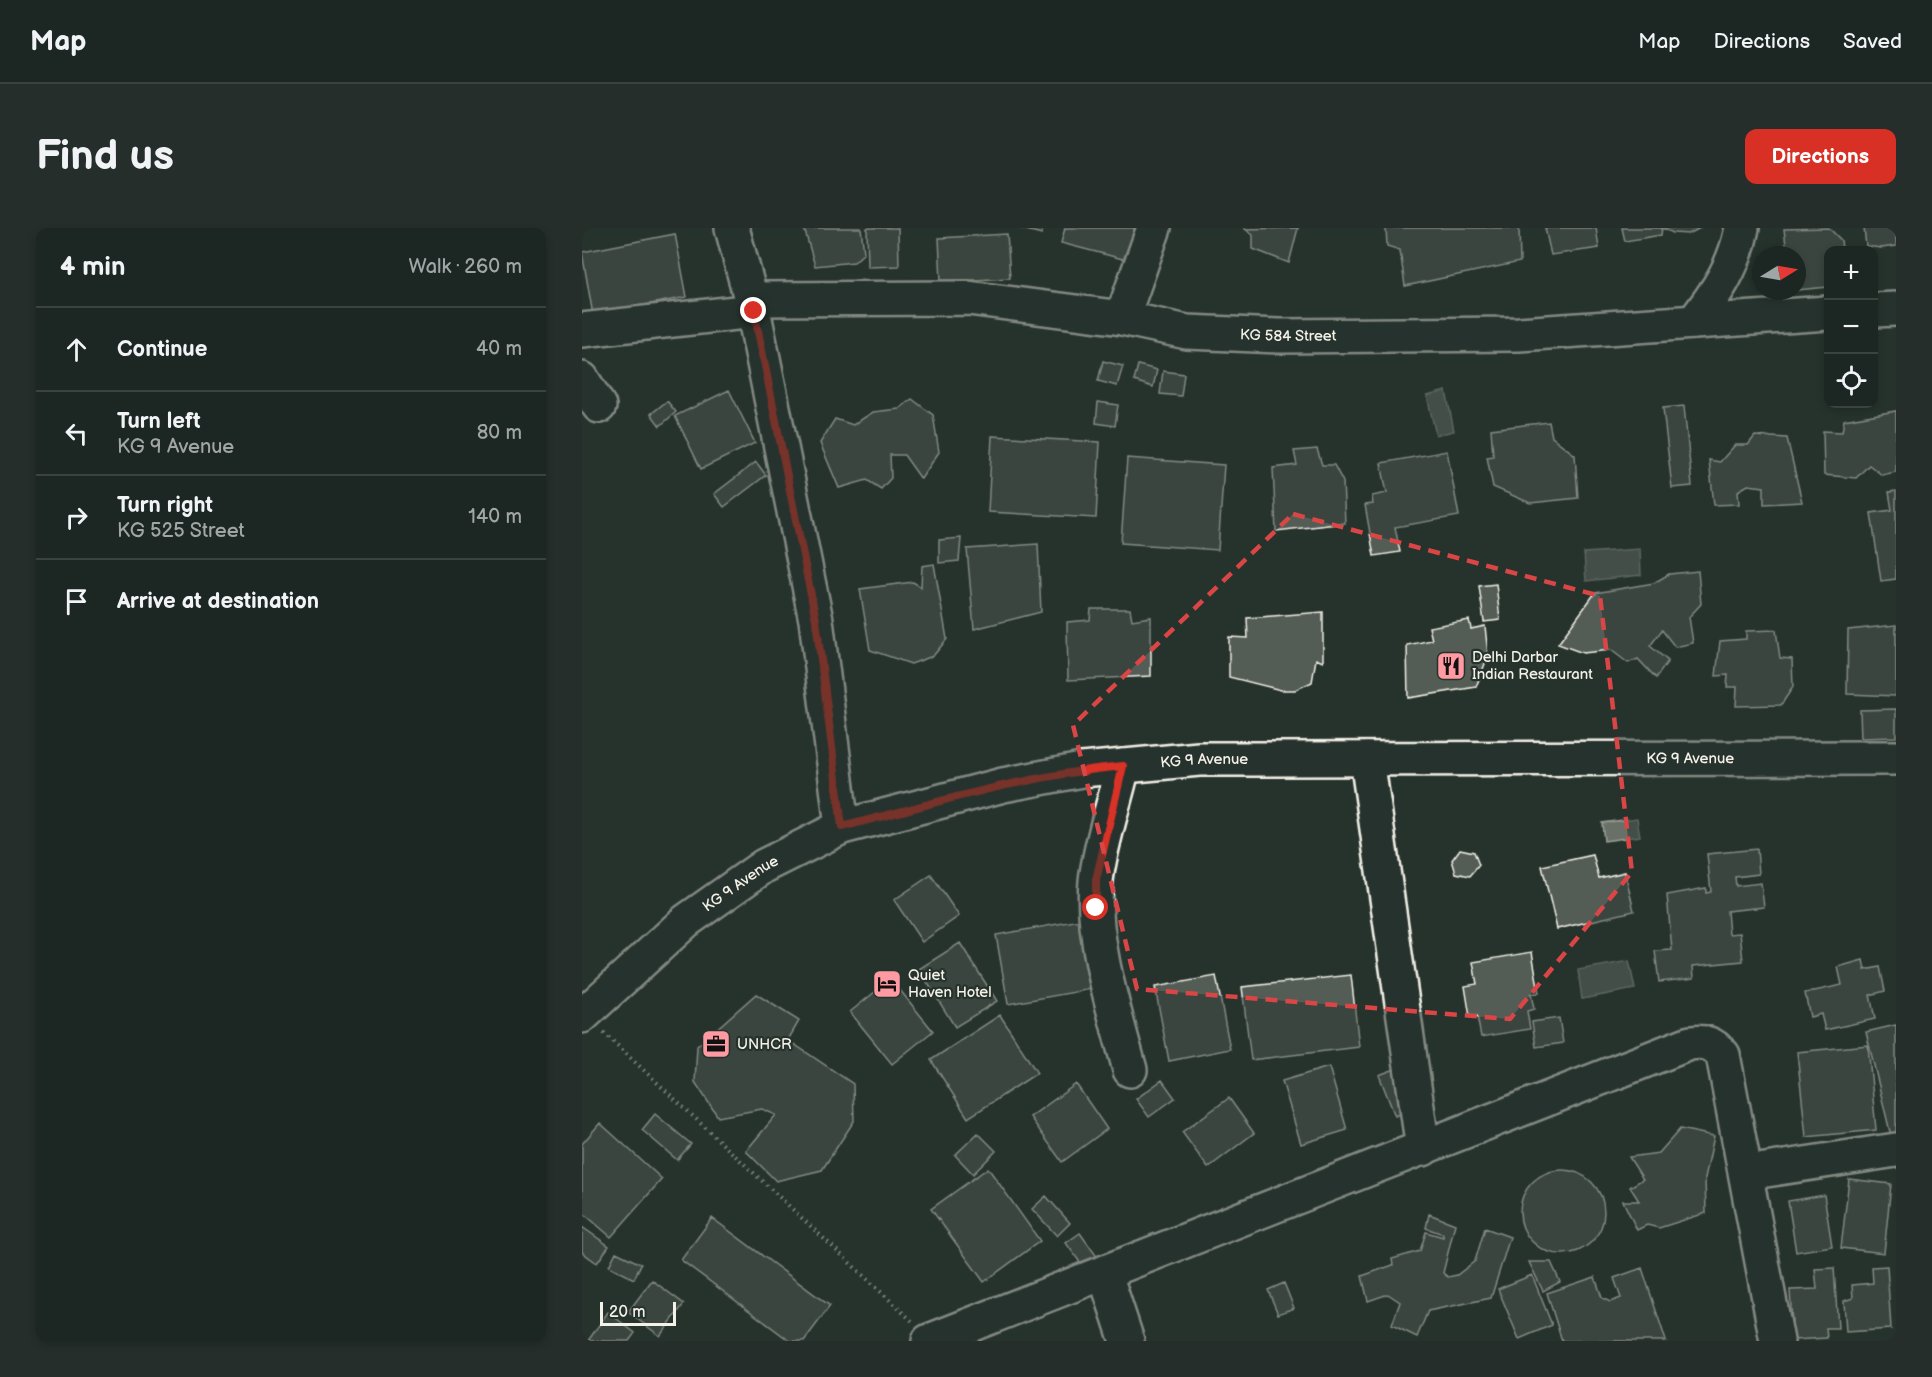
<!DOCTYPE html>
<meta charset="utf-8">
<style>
body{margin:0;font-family:"Balsamiq Sans",sans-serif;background:#252e2a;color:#f1f3f6}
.controls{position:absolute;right:18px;top:18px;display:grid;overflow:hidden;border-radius:12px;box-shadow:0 3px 9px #0003}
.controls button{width:54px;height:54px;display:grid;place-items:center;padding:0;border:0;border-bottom:2px solid #3a4340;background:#1c2622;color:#f1f3f6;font:30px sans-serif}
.compass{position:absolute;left:1170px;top:18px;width:54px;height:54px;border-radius:50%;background:#1c2622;box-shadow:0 3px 9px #0003;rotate:79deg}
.scale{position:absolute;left:18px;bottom:15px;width:76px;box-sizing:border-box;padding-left:6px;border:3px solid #f4f1e8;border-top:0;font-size:16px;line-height:21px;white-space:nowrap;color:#f4f1e8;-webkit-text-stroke:4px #26332d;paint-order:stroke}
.stop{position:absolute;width:18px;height:18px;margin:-14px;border:4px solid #d93025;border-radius:50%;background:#fff}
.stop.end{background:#d93025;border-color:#fff;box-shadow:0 2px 6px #0008}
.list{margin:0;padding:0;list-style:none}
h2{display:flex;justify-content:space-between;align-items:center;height:78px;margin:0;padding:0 24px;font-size:26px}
h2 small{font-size:20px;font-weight:400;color:#a0a5a5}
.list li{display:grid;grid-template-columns:39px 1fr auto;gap:18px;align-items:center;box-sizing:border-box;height:84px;padding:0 24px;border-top:2px solid #3a4340}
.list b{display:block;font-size:22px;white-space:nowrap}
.list p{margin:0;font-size:20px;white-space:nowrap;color:#a0a5a5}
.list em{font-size:20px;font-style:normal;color:#a0a5a5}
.icon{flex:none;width:33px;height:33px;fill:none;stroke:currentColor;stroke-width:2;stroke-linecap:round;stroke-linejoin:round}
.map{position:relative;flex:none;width:1314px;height:1113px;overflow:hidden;border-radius:12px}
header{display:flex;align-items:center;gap:36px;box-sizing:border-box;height:84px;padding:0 30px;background:#1c2622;border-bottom:2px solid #3a4340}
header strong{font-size:28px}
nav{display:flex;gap:33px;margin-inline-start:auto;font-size:21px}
.intro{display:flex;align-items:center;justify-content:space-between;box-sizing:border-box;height:144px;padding:0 36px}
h1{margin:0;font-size:42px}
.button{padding:15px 27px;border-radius:12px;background:#d93025;color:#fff;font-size:21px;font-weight:700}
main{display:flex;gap:36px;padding:0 36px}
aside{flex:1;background:#1c2622;border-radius:12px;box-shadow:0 3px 9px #0003}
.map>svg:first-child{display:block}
</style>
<header>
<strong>Map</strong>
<nav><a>Map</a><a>Directions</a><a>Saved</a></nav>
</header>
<div class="intro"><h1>Find us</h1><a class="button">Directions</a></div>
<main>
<aside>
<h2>4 min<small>Walk · 260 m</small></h2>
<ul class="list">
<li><svg class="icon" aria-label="ahead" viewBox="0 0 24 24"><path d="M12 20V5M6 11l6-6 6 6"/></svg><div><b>Continue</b></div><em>40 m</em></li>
<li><svg class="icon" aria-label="left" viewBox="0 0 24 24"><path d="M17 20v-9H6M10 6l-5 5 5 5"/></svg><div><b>Turn left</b><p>KG 9 Avenue</p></div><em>80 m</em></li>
<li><svg class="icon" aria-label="right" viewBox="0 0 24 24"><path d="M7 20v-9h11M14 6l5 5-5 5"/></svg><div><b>Turn right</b><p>KG 525 Street</p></div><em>140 m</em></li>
<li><svg class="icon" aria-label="arrive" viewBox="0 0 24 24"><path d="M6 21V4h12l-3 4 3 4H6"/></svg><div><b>Arrive at destination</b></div></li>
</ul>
</aside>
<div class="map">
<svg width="1314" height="1113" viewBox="0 0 1314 1113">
<rect width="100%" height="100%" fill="#26332d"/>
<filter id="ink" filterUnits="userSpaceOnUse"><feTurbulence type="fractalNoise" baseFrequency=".0167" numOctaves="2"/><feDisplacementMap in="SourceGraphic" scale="12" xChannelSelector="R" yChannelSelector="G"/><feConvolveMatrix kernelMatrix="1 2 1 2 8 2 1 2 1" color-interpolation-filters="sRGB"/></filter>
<g filter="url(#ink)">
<path fill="#676f68" stroke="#9fa39b" stroke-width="1.5" d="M864 163 872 203 854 207 845 168Z
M1058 321 1059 347 1004 353 1002 325Z
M1055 590 1058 608 1022 613 1020 595Z
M1047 733 1053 761 1000 771 996 742Z"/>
<path fill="#525c55" stroke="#f4f1e8" stroke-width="1.5" d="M222 0H279L282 25 272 34 233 38Z
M285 0H316L317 38 286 39Z
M436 0H461L460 6Z
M483 0H553L545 32 479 15Z
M716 0 707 35 671 21V7L663 1Z
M804 0H937L938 34 823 58 818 22 805 18Z
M963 0H1014L1017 20 969 27Z
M1040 0H1118L1107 6 1091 5 1080 0 1079 7 1043 13Z
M1247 0 1259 12 1260 22H1246V59L1215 62V27H1193L1205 25 1202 1Z
M1282 0H1314V18L1299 20 1284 18Z
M93 6 105 69 11 87 0 24Z
M425 6 428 50 359 54 357 10Z
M521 133 541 138 535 158 516 153Z
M556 137 575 142 571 159 552 153Z
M581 143 602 146 599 168 578 166Z
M147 162 173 215 119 241 93 188Z
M330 171 351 187 357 224 339 251 322 227H308L309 250 299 261 285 252 257 260 238 215 253 191 271 197 291 184 317 181Z
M85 173 94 184 78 198 69 186Z
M516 174 536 177 533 198 514 195Z
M1102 178 1110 258 1090 260 1081 180Z
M1314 183V244L1300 247 1287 237 1274 250 1242 247 1241 203 1260 204 1262 192Z
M967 194 970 209 993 227 996 270 948 275 911 259 905 229 911 228 909 201Z
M410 208 518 214 514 290 406 284Z
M1173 208 1205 210 1220 274 1182 276V259L1166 257 1156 263 1157 276 1132 277 1127 232 1138 234 1153 217H1166Z
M735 221 740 237H752L761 254 763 295 694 303 691 240 715 237 712 223Z
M865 223 877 288 813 299 818 324 792 328 783 277 791 276 790 268 805 265 799 235Z
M545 230 642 237 636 322 539 315Z
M174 234 184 247 142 279 132 266Z
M1314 263V351L1299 353 1289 285 1310 282 1307 264Z
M379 310 377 333 357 335V312Z
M456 316 459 384 392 401 385 321Z
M352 336 365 411 351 428 329 436 288 422 278 361 331 354 339 359 340 338Z
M1116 343 1119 376 1107 389 1111 415 1093 419 1080 402 1068 418 1086 433 1074 450 1056 431 1046 435 1029 422 1001 425 976 416 1013 365 1072 355 1087 346Z
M914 356 918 392 902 394 897 358Z
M509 381H548L550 392 569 389V448L486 452 485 394 508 392Z
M741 384V434L734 431 730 454 713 462H699L647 449V409L666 410 665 390Z
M887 392 889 401 903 398 906 428 894 459 826 470 825 417 850 412 847 399Z
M1314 397V468L1265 466 1266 402Z
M1194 402 1198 430 1210 431 1211 459 1199 477 1154 478 1155 459H1145L1146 447 1134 448 1138 413 1164 411V403Z
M1314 481V509L1279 510 1278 482Z
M878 621 892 624 897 637 888 648 874 645 870 632Z
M1175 621 1177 646 1153 649 1154 658 1179 655 1182 679 1145 683 1147 706 1158 705 1161 733 1111 738 1112 750 1077 754 1073 723 1090 722 1085 667 1124 660V665L1129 664 1125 626Z
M1011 627 1017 650 1043 644 1052 683 975 701 960 638Z
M349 647 377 688 340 714 312 672Z
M498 692 510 761 426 776 414 707Z
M378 715 415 773 373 799 337 741Z
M950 724 957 765 949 766 952 781 945 783 948 801 899 809 895 788 888 789 883 758 895 756 891 734Z
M1281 732 1283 742 1298 739 1303 763 1288 767 1293 791 1243 802 1239 786 1228 789 1223 765 1260 757 1256 739Z
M769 747 777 819 669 832 660 759Z
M634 748 648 821 587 833 573 759Z
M309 751 351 803 310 836 268 784Z
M174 766 217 793 206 812 271 856 272 893 240 942 194 953 164 923 194 887 180 881 136 889 113 854 115 818Z
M418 787 455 845 386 890 349 832Z
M977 790 981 815 954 819 950 794Z
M1314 797V929L1284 804Z
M1286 817 1294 902 1224 909 1215 824Z
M747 839 765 902 719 916 700 853Z
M813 841 829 882 813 888 797 847Z
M580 852 593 870 567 889 554 871Z
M494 856 525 901 480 934 448 889Z
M647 870 672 905 626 940 600 904Z
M73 886 109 916 95 932 60 902Z
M18 895 80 951 29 1009 0 984V916Z
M1098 901 1132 908 1123 950 1124 985 1077 1000 1065 997 1055 1002 1041 973H1057L1048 959 1061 951 1047 929 1077 925Z
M396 905 414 923 391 946 373 927Z
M406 940 458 1013 402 1054 349 981Z
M938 984a42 42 0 1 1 84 0a42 42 0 1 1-84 0Z
M1267 951 1309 956 1302 1025 1259 1020Z
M1242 967 1250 1018 1214 1024 1206 973Z
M464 968 488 995 475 1008 450 981Z
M847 986 873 996 861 1045 866 1049 875 1047 893 1033 903 1000 928 1009 909 1070 846 1083 835 1109 810 1097 818 1074 806 1066 786 1073 780 1048 811 1037 810 1031 838 1023 844 1004 861 1009V1006L844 1000Z
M130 990 248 1078 222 1113H208L99 1032Z
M0 999 27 1018 15 1035 0 1024Z
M498 1005 516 1030 502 1040 484 1015Z
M34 1024 59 1036 52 1051 27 1038Z
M947 1034H969L978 1054 961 1063Z
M1305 1038 1309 1101 1264 1104 1262 1073 1271 1070 1270 1057 1291 1055 1290 1039Z
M1060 1040 1084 1113H980L965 1065 1013 1049 1020 1070 1028 1074 1039 1070 1032 1050Z
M1252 1040 1256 1100H1244L1245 1110 1211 1112 1208 1062 1235 1061 1233 1041Z
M950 1047 970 1097 937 1111 916 1061Z
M70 1052 102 1076 78 1108 46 1084Z
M702 1055 712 1080 696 1086 686 1062Z
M26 1084 53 1105 47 1113H6Z"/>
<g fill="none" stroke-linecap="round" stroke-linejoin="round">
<g stroke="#f4f1e8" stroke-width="38">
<g id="minor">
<path d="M150 0 169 71 234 392 260 599"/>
<path id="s1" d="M169 71 386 70 540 90 605 104 697 108 937 106 1246 85"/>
<path d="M1292 82 1314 81"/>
<path d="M540 90 572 0"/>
<path d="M1112 94C1135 64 1153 38 1160 0"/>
<path d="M0 102 172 83"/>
<path d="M0 151 17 178"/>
<path d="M785 531 841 921"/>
<path d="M541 538C533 574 518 616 514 653 509 711 533 786 548 842"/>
<path d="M1164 945 1314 922"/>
<path d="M523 1046 545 1113"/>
<path d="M347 1113 1108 815C1123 813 1131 815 1141 827L1195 1113"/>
</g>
</g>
<g stroke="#f4f1e8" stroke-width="38">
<g id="major">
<path id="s2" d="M0 788 104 693 182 638 260 599 421 557 500 542 617 531 1314 530"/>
</g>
</g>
<path stroke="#f4f1e8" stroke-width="4" stroke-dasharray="1.5 4.5" stroke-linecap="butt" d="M22 805 330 1093"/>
<use href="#minor" stroke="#26332d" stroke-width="33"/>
<use href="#major" stroke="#26332d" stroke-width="33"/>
</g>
</g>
<g fill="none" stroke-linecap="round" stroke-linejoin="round" filter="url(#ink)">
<path stroke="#d93025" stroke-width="8" d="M172 83 234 392 260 599C353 575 445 547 541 538L514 652V680"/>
</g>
<path d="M0 0H1314V1113H0ZM711 286 1018 368 1050 644 928 791 555 761 491 497Z" fill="#26332d" fill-opacity=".55" fill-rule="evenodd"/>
<path fill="none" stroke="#da4645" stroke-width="4.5" stroke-dasharray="12 8" stroke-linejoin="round" d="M711 286 1018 368 1050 644 928 791 555 761 491 497Z"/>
<defs>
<g id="restaurant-square" transform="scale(1.5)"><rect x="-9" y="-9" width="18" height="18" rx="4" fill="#ff9aa2" stroke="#26332d"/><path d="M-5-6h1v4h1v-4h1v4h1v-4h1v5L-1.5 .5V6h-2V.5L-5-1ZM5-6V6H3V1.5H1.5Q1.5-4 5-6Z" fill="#111"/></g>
<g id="hotel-square" transform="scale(1.5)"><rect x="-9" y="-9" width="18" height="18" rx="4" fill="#ff9aa2" stroke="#26332d"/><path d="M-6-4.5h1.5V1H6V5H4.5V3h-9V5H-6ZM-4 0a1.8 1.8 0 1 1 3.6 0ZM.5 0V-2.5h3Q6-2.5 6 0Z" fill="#111"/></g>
<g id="office-square" transform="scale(1.5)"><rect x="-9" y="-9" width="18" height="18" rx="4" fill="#ff9aa2" stroke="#26332d"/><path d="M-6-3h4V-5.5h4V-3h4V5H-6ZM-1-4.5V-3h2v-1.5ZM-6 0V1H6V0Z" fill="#111"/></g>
</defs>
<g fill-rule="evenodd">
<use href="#restaurant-square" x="869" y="438"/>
<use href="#hotel-square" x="305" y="756"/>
<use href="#office-square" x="134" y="816"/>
</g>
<g text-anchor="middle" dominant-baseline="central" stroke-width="4.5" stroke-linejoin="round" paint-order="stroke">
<g font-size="15" fill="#f4f1e8" stroke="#26332d">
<text stroke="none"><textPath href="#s1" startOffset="540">KG 584 Street</textPath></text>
<text stroke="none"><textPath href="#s2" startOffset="1179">KG 9 Avenue</textPath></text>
<text stroke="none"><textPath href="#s2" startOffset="693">KG 9 Avenue</textPath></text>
<text stroke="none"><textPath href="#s2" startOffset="207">KG 9 Avenue</textPath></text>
</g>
<g font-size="15" fill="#f4f1e8" stroke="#26332d" text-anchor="start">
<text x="890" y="429">Delhi Darbar<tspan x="890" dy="17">Indian Restaurant</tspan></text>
<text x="326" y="747">Quiet<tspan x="326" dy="17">Haven Hotel</tspan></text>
<text x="155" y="816">UNHCR</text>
</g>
</g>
</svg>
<div class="controls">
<button>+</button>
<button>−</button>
<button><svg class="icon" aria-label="locate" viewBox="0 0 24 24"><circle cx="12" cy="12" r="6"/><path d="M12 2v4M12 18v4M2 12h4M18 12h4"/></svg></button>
</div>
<svg class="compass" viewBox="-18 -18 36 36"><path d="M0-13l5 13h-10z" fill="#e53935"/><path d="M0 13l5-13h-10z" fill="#a0a5a5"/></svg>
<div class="scale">20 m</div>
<div class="stop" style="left:514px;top:680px"></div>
<div class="stop end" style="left:172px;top:83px"></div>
</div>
</main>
